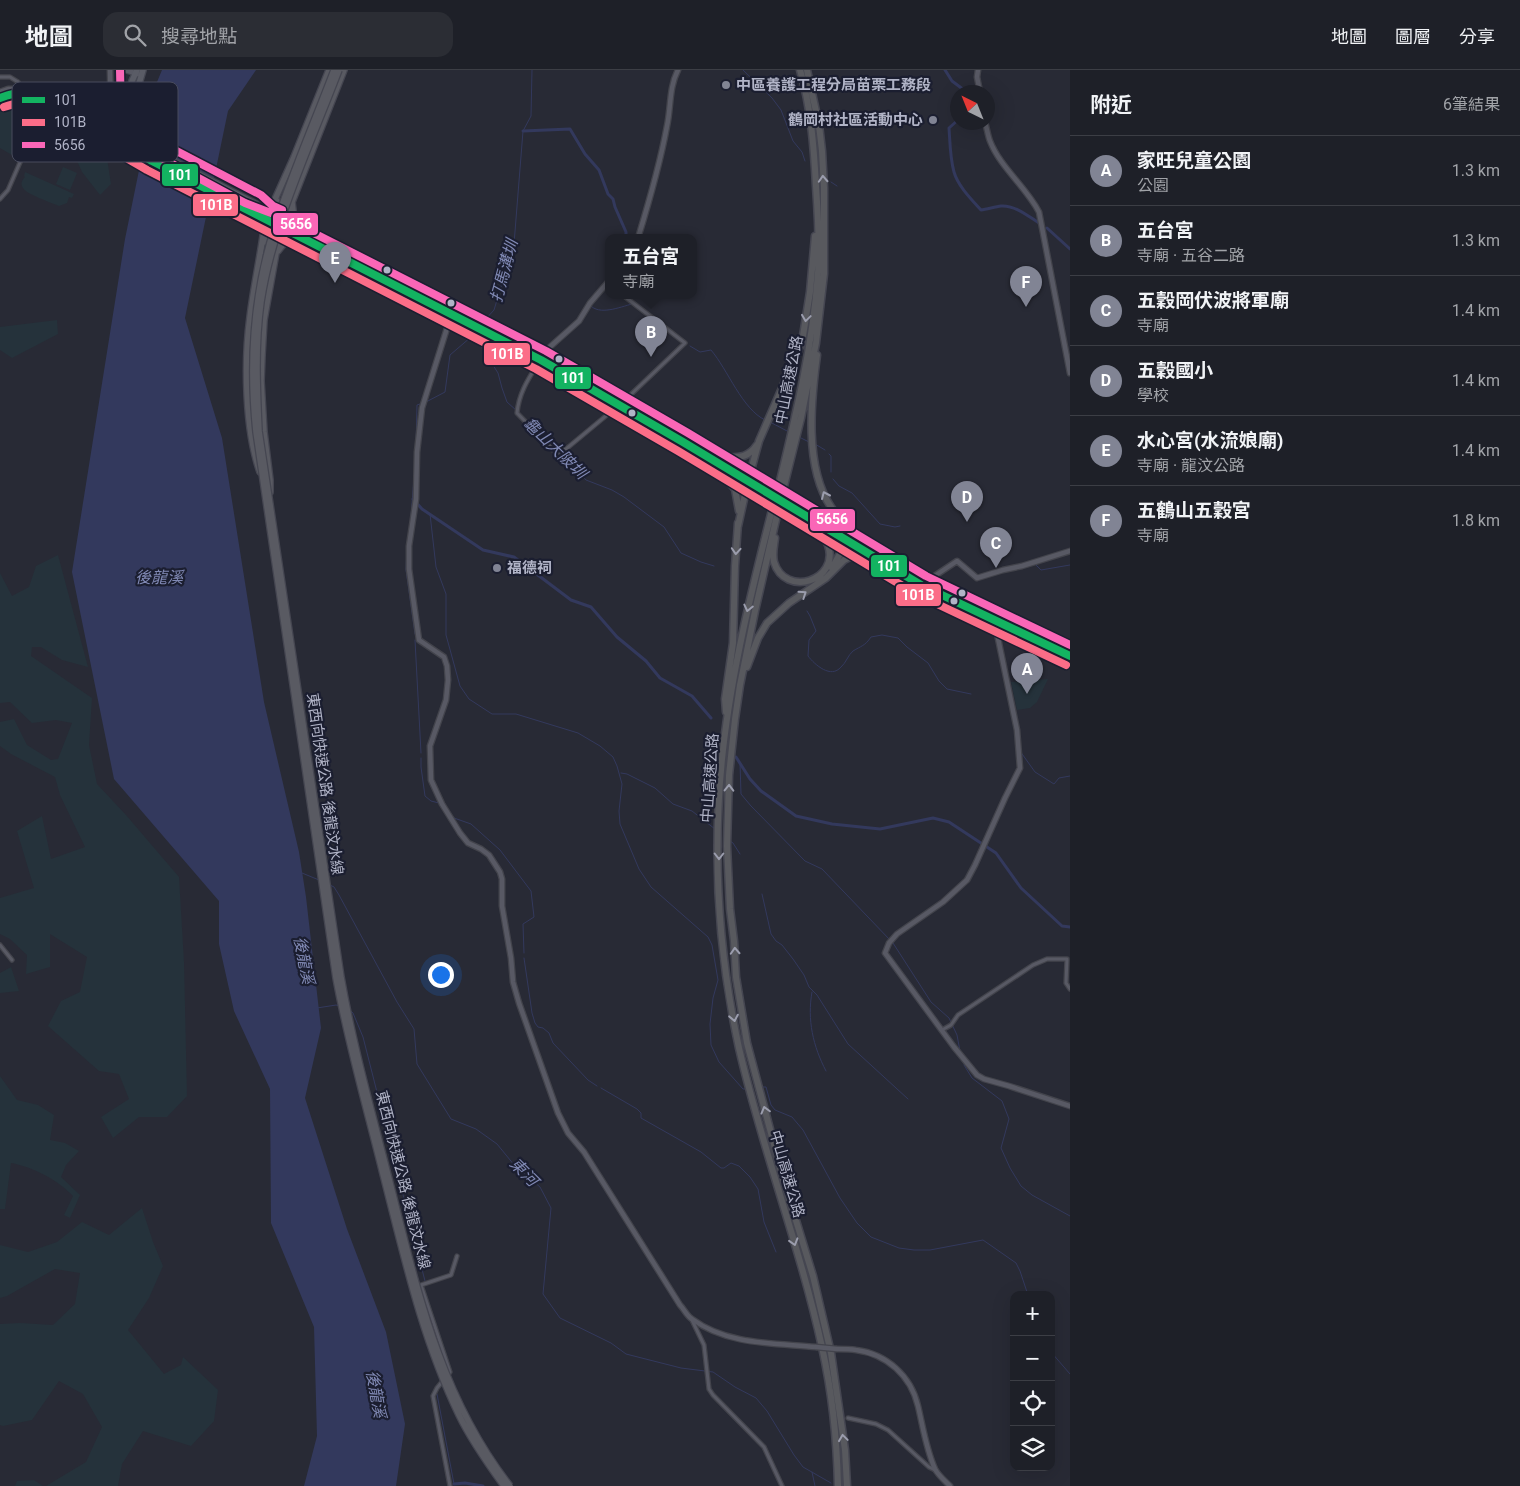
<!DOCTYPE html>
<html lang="zh-TW">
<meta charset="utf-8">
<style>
body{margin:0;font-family:Roboto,"Noto Sans TC",sans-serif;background:#2b2d34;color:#f1f3f6}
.controls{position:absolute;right:15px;bottom:15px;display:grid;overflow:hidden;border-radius:10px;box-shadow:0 5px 20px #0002}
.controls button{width:45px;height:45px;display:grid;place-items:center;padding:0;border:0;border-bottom:1px solid #3c3e45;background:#1e2028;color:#f1f3f6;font:25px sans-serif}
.compass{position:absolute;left:950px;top:15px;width:45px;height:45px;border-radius:50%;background:#1e2028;box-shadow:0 5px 20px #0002;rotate:317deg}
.you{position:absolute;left:440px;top:904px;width:18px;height:18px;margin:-12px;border:4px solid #fff;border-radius:50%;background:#1a73e8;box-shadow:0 0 0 8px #1a73e833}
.badge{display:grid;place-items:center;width:32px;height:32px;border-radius:50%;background:#818494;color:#fff;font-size:16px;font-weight:700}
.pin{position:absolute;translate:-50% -41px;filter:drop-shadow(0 1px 2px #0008)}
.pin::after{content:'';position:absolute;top:26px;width:18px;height:15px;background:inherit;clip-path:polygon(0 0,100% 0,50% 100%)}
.popup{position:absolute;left:605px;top:164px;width:92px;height:65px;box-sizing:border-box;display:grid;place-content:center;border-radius:10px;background:#1e2028;filter:drop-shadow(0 1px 4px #0005);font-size:16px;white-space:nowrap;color:#a1a3a8}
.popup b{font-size:19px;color:#f1f3f6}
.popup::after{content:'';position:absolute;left:50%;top:100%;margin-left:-10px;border:10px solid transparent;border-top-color:#1e2028}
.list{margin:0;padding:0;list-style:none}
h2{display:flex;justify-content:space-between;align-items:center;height:65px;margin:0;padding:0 20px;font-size:21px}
h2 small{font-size:16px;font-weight:400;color:#a1a3a8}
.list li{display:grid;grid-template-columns:32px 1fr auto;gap:15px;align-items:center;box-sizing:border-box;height:70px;padding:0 20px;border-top:1px solid #3c3e45}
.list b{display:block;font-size:19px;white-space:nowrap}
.list p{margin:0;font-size:16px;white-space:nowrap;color:#a1a3a8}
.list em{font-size:16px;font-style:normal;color:#a1a3a8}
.icon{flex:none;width:28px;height:28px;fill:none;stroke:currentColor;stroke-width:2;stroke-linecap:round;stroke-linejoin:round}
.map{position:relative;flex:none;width:1070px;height:1416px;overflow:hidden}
header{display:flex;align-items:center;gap:30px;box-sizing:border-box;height:70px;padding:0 25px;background:#1e2028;border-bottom:1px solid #3c3e45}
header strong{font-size:24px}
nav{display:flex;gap:28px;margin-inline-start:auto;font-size:18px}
.search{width:350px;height:45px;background:#2b2d34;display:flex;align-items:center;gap:12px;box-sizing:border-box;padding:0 18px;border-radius:15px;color:#a1a3a8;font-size:19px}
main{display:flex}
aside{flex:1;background:#1e2028}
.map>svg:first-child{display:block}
</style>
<header>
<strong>地圖</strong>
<div class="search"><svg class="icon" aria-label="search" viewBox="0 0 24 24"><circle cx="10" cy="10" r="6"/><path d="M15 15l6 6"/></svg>搜尋地點</div>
<nav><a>地圖</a><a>圖層</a><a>分享</a></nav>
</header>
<main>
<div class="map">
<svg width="1070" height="1416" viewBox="0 0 1070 1416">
<rect width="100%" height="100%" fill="#282a35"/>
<path fill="#25323b" d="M17 24 25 70 17 88 0 78V33Z
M30 29 82 58 105 75 111 114 100 125 82 102 69 73 36 45Z
M63 97 77 103 70 120 56 114Z
M25 102 74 124 72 128 69 127 67 133 59 136C52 133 26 124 23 118 20 114 22 110 25 107L24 106Z
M57 250 58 264 12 288 0 280V257Z
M58 485 88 597 62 590 41 577H32L31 586 92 628 89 675 97 714 126 745 179 807 184 892 187 1026 167 1047H139L113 1068 101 1047 129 1029 119 1004 99 1001 48 956 61 931 80 922 87 887 50 864V897L26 904 27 885 10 869 0 864V828L34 818 17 761 42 746 51 789 85 777 60 725 55 707 11 684 0 676V652L14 649 27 675 51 690 58 689 72 653 56 650 32 653 10 632 0 633V503L12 526 29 517 36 496Z
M1048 609 1037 632 1030 638 1017 640 1011 612Z
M11 897 19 921 0 923V903Z
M0 1006 17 1030 38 1035 54 1045 50 1070 65 1073 79 1081 66 1095 61 1107 80 1125 70 1148 64 1145 73 1126C58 1110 33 1097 11 1093L5 1139H0Z
M142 1138 153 1172 163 1196 149 1228 128 1260 164 1304 181 1295 183 1287 218 1320 214 1351 191 1376 143 1361 122 1394 118 1416H46L86 1392 102 1357 83 1324 59 1311 32 1350 3 1356 0 1355V1254L20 1253 53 1255 75 1234 80 1203 55 1199 7 1226 0 1228V1175L28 1182 57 1172 82 1152 109 1165Z
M34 1410 43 1416H15L17 1411Z"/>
<path fill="#33395d" d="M162 0H256L228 41 185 248 222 368 264 632 299 782 306 827 321 958 305 1028 347 1159 386 1262 405 1354 396 1416H304L317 1366 314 1257 271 1153 270 1019 234 941 219 874V831L114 709 72 502 125 169 157 12Z"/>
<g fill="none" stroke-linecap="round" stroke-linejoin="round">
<path stroke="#33395d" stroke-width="1" d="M743 0 772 28 781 40 793 71 802 82 805 91
M138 49 149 50
M831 112 837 116
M600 225 608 216
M590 235C599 246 620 237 632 234
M483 252 494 240 514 174 523 61 531 46 532 0
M473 264 498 303 502 318 507 332 517 341
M690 276 700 282 711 280C728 300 742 339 765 350
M426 332 445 322 450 285 471 267 477 259
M770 352 787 361
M541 365 586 410 612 420 624 427 664 457 681 483 701 492 714 496
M801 368 809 372
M815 374 825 380
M416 375 417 335 423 333
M829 384 831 386V402
M833 409 839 416 852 423 880 454 895 457 900 456
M430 444 436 497 446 524V565L460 616 469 629 492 644H516L578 663 600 676 613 687 617 696 622 714 619 741 620 754 639 799 651 817 708 867 712 875 718 910 713 928 710 954 711 975 719 992 743 1019H746
M411 447 414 407
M407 476 406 500 415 564
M1036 495 1041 500 1070 495
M807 541 810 546 816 561 809 570 808 586C815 595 831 609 841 597 846 593 848 585 853 581 861 576 865 576 871 567L882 565 898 568 907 577 928 593 939 611 947 619 971 624
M415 570 421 683
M1020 681 1035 702 1054 714 1059 708 1070 706
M421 688V697L425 726 431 731 439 733
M740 693 741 724 751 736 805 791 822 799 890 870
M621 703 627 704 655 718 673 734 692 741 715 759
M445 735 454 748 471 754 500 780 531 821 534 847 523 854 524 883
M730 771 733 773 740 784
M302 803 319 810
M330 815 334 817 339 825 397 932 414 959 417 994 451 1049 476 1059 497 1074 515 1096 540 1117 551 1138 543 1224 560 1248 611 1273 626 1284 681 1298 713 1302 735 1317 756 1328 767 1341 794 1385 803 1397 831 1413
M762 824 771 864 776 871 782 875 793 889 804 905 809 917 817 925 848 974 908 1029
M893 873 931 932 949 948 957 965 960 981
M524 888 532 943 535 953 538 957 543 958 549 963 553 973 588 1010 597 1016
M812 922C807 950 813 976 826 1001
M317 938 336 935 340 936
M349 939 353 943 363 967 425 1211
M964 995 972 1008 1002 1031 1009 1049 1001 1078 1010 1098 1021 1116 1032 1125 1070 1146
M763 1017H766L771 1035 775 1040 792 1047 803 1060 840 1128 857 1153 871 1167 899 1178 914 1180H930L983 1170 1016 1193 1020 1201 1028 1225
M601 1018 637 1039 641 1043V1048L701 1082 721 1098H724L731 1093 739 1096 750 1107 758 1119 764 1152 776 1182
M1051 1282 1070 1304
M437 1324 454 1414
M812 1402 815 1416"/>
<path stroke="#33395d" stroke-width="3" d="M945 0 952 11 964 20V22
M958 50 949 58C950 72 950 88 954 102 958 116 971 129 981 140 987 139 995 137 1001 136 1015 135 1028 146 1039 153
M523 61 570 59 585 84 599 100 608 124 613 129 615 137 626 162V168
M1047 158 1070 179
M413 429 422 439 483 480 514 487 571 530 591 537 617 567 646 591 660 608 692 626 711 648
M736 687 750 709 761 721 796 746 832 754 880 759 933 748 949 752 996 783 1021 818 1062 856 1070 857
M454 1414 465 1413 483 1416"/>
<g stroke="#43444c" stroke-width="5.5">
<path id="minor" d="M0 7H10L18 12
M0 129 8 120 28 74 30 64 24 32
M540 290C529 308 519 322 517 343L556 383 566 379 619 335
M624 331 685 273 624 226
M0 875 12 890
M942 960 951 955 958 945 1033 895 1047 889H1067L1066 913 1070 919
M691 1248 704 1275 709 1319 713 1325 764 1377 782 1416
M848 1348 876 1354 888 1360 929 1397 935 1400
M450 1416 433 1326 437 1318 450 1302 421 1215 451 1205 457 1186"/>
</g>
<g stroke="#43444c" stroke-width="7">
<path id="tertiary" d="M110 0 111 46 117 61
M125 0 138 4
M978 0 977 7 980 22
M0 22 8 19H40L69 32 120 63
M0 28 10 24 26 23 64 40 114 74
M985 52C987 59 988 66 990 71 1000 97 1026 117 1039 142L1070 303
M638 168C649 132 660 94 667 56 671 38 669 17 678 0
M453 239 422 338 417 382 416 429 409 476V499L419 570 444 587 447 596 448 610 446 630 430 676 431 710 442 734 460 763 468 773 481 779 489 785 500 802 502 809V836L511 888 513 912 519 933 558 1043 568 1063 584 1082 680 1235C684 1239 687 1246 692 1249 727 1275 774 1273 816 1277
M542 284 579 251 590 233 608 212
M924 513 957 491 977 508 1003 500 1022 496 1070 481
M994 549 1017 660 1020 698 1005 728 975 795 967 810 943 832 897 864 889 873 885 883 954 977 977 1005 984 1009 1009 1016 1070 1036
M837 1279C843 1279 850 1279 856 1280 887 1284 911 1306 918 1336 923 1357 926 1379 935 1399 938 1405 945 1411 950 1416"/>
</g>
<g stroke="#454752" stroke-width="8">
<path id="primary" d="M137 0 132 11 114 74 241 142 268 153
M123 65 256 134 268 145
M123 68 143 0
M279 150 542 284 873 480
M277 156 541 290 683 372 921 515 1070 586
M894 493 926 512 1070 581"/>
</g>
<g stroke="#454651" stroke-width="8">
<path id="trunk" d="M268 145 294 87 329 0
M285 145 292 132
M300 160C294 151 293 142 292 132L344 0
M264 172 275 148 277 131
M278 181C285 171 291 168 303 169
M260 402C245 359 244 292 250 247 254 215 261 184 265 152
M270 422V410L264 362 261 311 262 285 264 250 276 183 278 165"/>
</g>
<g stroke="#454651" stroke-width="9">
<path id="motorway" d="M817 285C811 330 804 397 831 437 847 461 874 477 897 495
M718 388C735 386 746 391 757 375
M710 389 735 419 739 441
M779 415C796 345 813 275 818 203 820 174 818 145 816 116 814 78 811 37 800 0
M784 416 801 348 816 273 824 204V118L822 81 819 55 807 0
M772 440C752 519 732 599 723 680 712 779 718 881 739 978 762 1079 800 1176 822 1277 832 1322 837 1370 838 1416
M778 441 755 541 740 615 735 649 729 705 727 776 730 839 734 871 736 907 747 973 783 1108 813 1206 831 1283 845 1380 847 1416
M738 456 748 411 759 371 802 272 810 222 815 166
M775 468C774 476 772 484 774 492 785 528 840 511 828 475 824 463 811 456 804 445
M832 498 841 482 846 465
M747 597 758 568 767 553 789 533 826 508 844 490 850 487 863 486 880 494 889 496
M726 642 725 629 733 573 735 496 738 453"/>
</g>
<use href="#minor" stroke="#585964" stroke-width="3"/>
<use href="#tertiary" stroke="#585964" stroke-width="4.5"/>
<use href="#primary" stroke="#5a5c66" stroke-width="5.5"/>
<use href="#trunk" stroke="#595a62" stroke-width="5.5"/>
<use href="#motorway" stroke="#58595e" stroke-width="6"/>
<g stroke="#43444c" stroke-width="5.5" stroke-linecap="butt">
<path id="minor-bridge" d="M18 12 24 32"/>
</g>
<g stroke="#43444c" stroke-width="7" stroke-linecap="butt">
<path id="tertiary-bridge" d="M30 19C66 28 93 53 125 70 171 97 220 121 268 145
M26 23C58 28 85 50 111 67 124 75 137 83 151 90 191 113 232 133 273 154
M816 1277 837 1279"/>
</g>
<g stroke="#454651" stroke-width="8" stroke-linecap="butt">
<path id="trunk-bridge" d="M334 0C314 53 291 105 274 159 253 225 249 294 256 362L336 908C348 974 367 1039 383 1104 404 1186 422 1269 459 1345 471 1370 488 1394 504 1416
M339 0C311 74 273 153 261 232 255 275 257 318 259 361L341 907C353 975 372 1042 389 1109 417 1218 439 1325 510 1416"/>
</g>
<g stroke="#454651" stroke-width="9" stroke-linecap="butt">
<path id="motorway-bridge" d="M772 440 779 415
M778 441 784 416"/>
</g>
<use href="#minor-bridge" stroke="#585964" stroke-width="3"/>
<use href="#tertiary-bridge" stroke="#585964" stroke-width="4.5"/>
<use href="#trunk-bridge" stroke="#595a62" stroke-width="5.5"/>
<use href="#motorway-bridge" stroke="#58595e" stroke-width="6"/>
<g stroke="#1b1e30" stroke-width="11">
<path id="bus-1" d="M0 28C8 25 17 22 26 23 57 26 87 51 112 67 125 76 139 83 152 91L541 290 683 372 921 515 1070 586"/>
</g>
<g stroke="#1b1e30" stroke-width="11">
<path id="bus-2" d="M4 37C40 23 79 58 107 76 120 85 134 92 147 100L536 299 678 381 916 524 1066 595"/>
</g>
<g stroke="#1b1e30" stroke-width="11">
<path id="bus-3" d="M120 0 121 44 127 58
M123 53 261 125 273 136 282 140
M127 65 126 69 245 133 284 148 546 281 688 363 926 506 1070 575"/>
</g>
<use href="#bus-1" stroke="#13b361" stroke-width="8"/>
<use href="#bus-2" stroke="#fb6d88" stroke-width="8"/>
<use href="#bus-3" stroke="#fa66b7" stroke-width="8"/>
</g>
<defs><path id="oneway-chevron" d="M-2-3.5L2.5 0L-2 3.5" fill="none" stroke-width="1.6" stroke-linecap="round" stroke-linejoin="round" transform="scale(1.25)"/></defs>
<g stroke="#9b9dad">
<use href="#oneway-chevron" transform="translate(823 109) rotate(-93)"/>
<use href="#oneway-chevron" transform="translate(806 248) rotate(98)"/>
<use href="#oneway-chevron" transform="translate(825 425) rotate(-114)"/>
<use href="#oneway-chevron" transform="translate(736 481) rotate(94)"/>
<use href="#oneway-chevron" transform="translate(803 524) rotate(-34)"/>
<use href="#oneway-chevron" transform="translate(748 538) rotate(103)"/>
<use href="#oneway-chevron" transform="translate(729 718) rotate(-89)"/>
<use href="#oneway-chevron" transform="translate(719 786) rotate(90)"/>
<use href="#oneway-chevron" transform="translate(735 881) rotate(-93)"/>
<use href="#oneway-chevron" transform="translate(734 948) rotate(79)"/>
<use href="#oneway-chevron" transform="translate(765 1040) rotate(-105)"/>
<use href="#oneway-chevron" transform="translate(794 1172) rotate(73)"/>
<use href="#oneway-chevron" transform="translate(843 1368) rotate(-98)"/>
</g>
<g fill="#818494" stroke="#1b1e30" stroke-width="2">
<circle cx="726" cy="15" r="5"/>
<circle cx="933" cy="50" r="5"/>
<circle cx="497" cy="498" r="5"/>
</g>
<g fill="#b1b4c7" stroke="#1b1e30" stroke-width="2">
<circle cx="387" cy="200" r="4.5"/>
<circle cx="451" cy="233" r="4.5"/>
<circle cx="559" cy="289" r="4.5"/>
<circle cx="632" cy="343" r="4.5"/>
<circle cx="962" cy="523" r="4.5"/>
<circle cx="954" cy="531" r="4.5"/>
</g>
<g text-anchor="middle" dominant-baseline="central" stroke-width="4.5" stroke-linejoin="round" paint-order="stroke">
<g font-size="15" font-weight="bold" fill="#b1b4c7" stroke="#1b1e30" text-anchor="start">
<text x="736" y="15">中區養護工程分局苗栗工務段</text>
<text x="923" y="50" text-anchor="end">鶴岡村社區活動中心</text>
<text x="507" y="498">福德祠</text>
</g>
<g font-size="15" fill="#b1b4c7" stroke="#1b1e30">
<text transform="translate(789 310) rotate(-79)">中山高速公路</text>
<text transform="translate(710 708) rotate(-86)">中山高速公路</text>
<text transform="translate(325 714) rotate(82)">東西向快速公路 後龍汶水線</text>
<text transform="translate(787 1104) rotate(74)">中山高速公路</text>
<text transform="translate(403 1110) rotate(76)">東西向快速公路 後龍汶水線</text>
</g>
<g font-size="16" font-style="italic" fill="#8089b4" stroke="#1b1e30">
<text transform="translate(504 201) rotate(-75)">打馬溝圳</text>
<text transform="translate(555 378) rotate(44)">龜山大陂圳</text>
<text x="159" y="507">後龍溪</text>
<text transform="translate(304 890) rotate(79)">後龍溪</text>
<text transform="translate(524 1102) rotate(45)">東河</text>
<text transform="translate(376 1324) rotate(80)">後龍溪</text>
</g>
</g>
<rect x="12" y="12" width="166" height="80" rx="8" fill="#1b1e30" stroke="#484b5d" stroke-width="1"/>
<rect x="22" y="27" width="23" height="6" fill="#13b361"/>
<rect x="22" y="49" width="23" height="7" fill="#fb6d88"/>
<rect x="22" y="72" width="23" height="6" fill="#fa66b7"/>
<g font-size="14" fill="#b1b4c7">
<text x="54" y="35">101</text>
<text x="54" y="57">101B</text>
<text x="54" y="80">5656</text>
</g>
<g stroke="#1b1e30" stroke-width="2">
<rect x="161" y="93" width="38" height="24" rx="5" fill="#13b361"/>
<rect x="192" y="123" width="47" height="24" rx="5" fill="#fb6d88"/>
<rect x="272" y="142" width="47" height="24" rx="5" fill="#fa66b7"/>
<rect x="483" y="272" width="48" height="24" rx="5" fill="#fb6d88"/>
<rect x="554" y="296" width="38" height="24" rx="5" fill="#13b361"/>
<rect x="809" y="438" width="47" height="24" rx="5" fill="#fa66b7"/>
<rect x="870" y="484" width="38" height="24" rx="5" fill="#13b361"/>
<rect x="895" y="513" width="47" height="24" rx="5" fill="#fb6d88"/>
</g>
<g font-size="14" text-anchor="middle" font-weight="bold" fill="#fff">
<text x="180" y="110">101</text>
<text x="216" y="140">101B</text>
<text x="296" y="159">5656</text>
<text x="507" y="289">101B</text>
<text x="573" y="313">101</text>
<text x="832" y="454">5656</text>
<text x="889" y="501">101</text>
<text x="918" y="530">101B</text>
</g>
</svg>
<div class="controls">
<button>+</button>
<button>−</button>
<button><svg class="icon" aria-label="locate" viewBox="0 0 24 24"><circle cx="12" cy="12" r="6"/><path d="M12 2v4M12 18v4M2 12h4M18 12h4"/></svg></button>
<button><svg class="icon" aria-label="layers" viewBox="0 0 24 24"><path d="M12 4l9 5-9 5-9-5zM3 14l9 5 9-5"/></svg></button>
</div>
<svg class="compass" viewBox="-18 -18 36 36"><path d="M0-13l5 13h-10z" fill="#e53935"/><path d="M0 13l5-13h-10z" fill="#a1a3a8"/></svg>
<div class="you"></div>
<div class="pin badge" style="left:1027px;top:624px">A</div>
<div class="pin badge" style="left:651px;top:287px">B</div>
<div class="popup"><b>五台宮</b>寺廟</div>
<div class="pin badge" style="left:996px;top:498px">C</div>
<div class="pin badge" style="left:967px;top:452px">D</div>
<div class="pin badge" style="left:335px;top:213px">E</div>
<div class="pin badge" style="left:1026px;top:237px">F</div>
</div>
<aside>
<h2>附近<small>6筆結果</small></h2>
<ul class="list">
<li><span class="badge">A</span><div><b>家旺兒童公園</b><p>公園</p></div><em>1.3 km</em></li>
<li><span class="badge">B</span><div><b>五台宮</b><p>寺廟 · 五谷二路</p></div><em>1.3 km</em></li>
<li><span class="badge">C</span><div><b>五穀岡伏波將軍廟</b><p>寺廟</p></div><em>1.4 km</em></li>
<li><span class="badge">D</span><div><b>五穀國小</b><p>學校</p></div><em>1.4 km</em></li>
<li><span class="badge">E</span><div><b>水心宮(水流娘廟)</b><p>寺廟 · 龍汶公路</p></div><em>1.4 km</em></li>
<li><span class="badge">F</span><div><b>五鶴山五穀宮</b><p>寺廟</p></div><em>1.8 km</em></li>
</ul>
</aside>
</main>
